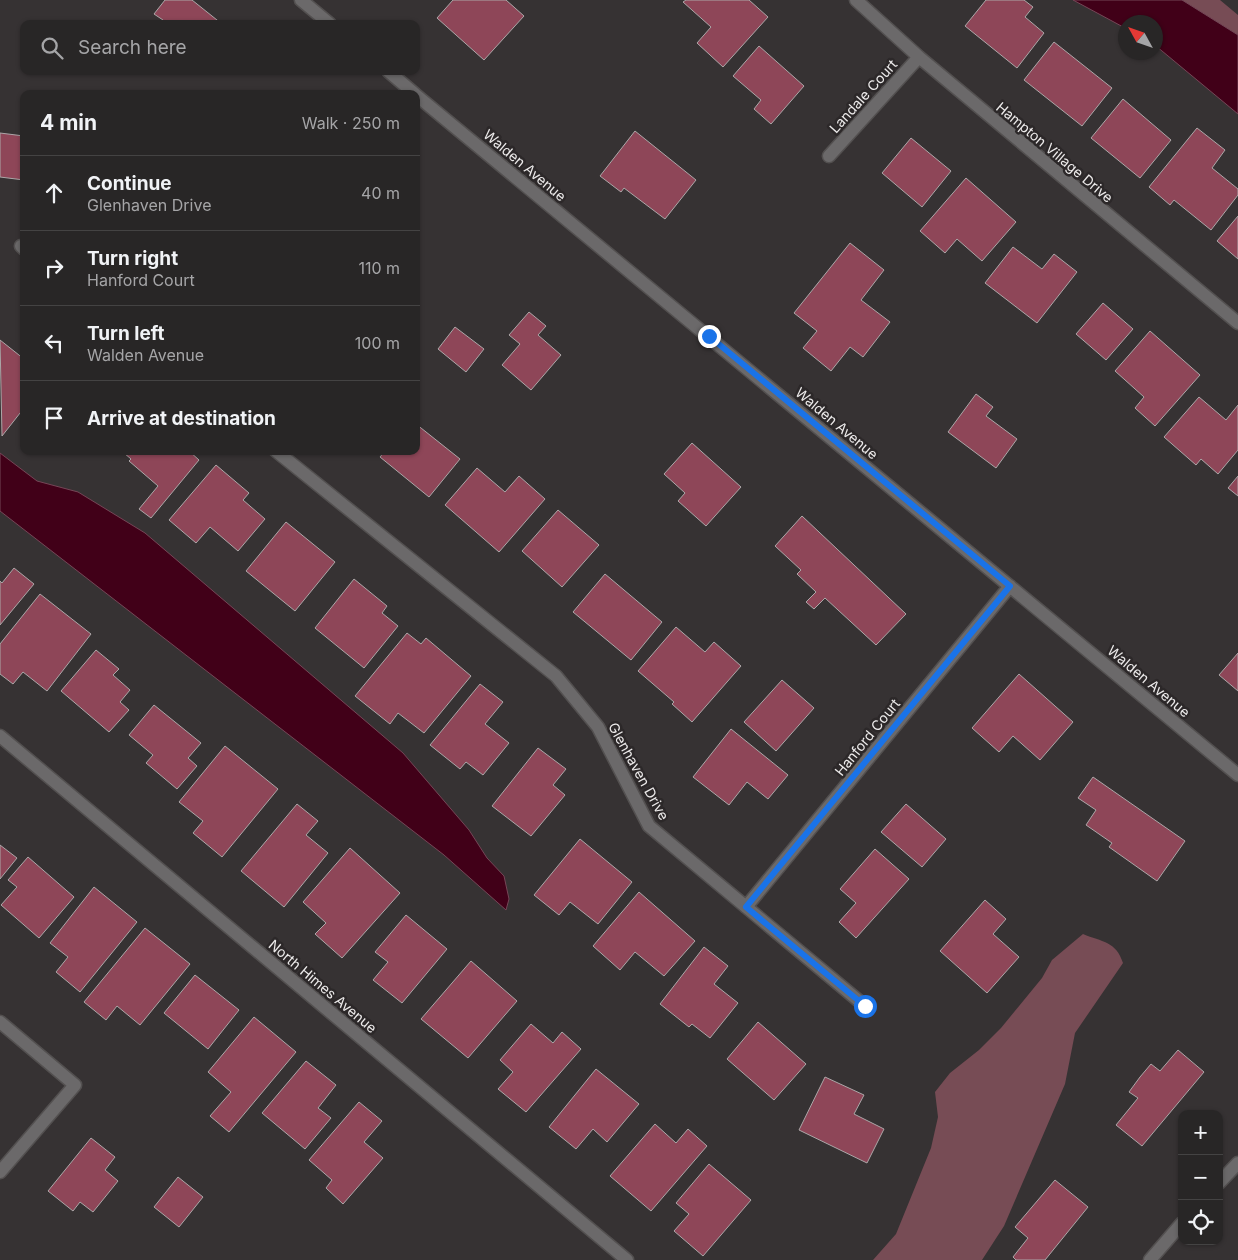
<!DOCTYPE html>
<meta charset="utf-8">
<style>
body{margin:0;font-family:Inter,sans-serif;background:#302e2e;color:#f1f3f6}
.controls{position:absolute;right:15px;bottom:15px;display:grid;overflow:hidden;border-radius:10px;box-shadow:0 1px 4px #0004}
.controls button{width:45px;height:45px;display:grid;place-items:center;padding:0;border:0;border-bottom:1px solid #444343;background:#282626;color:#f1f3f6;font:25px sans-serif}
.compass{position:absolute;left:1118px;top:15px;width:45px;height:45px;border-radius:50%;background:#282626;box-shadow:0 1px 4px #0004;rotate:310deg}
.stop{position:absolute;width:15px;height:15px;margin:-11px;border:4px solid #1a73e8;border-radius:50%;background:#fff}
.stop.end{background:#1a73e8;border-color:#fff;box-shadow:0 1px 5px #0008}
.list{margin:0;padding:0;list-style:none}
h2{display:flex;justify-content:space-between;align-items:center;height:65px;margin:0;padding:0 20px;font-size:21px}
h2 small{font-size:16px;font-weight:400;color:#a5a5a7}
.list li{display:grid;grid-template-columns:32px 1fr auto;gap:15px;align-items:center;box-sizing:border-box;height:75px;padding:0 20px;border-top:1px solid #444343}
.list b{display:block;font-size:19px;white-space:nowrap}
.list p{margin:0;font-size:16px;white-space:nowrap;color:#a5a5a7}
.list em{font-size:16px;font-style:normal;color:#a5a5a7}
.icon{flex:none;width:28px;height:28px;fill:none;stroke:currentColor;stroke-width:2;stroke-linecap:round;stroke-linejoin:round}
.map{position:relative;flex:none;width:1238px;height:1260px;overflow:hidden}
.search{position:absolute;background:#282626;box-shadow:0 1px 4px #0004;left:20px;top:20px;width:400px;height:55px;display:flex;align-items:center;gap:12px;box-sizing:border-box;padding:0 18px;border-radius:10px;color:#a5a5a7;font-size:19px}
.panel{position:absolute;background:#282626;box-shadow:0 1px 4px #0004;left:20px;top:90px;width:400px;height:365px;border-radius:10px}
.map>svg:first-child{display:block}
</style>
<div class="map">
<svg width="1238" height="1260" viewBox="0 0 1238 1260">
<rect width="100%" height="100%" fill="#363233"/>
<path fill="#774c55" d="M1182 0H1220L1238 15V35Z
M1083 934C1102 942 1116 941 1123 963L1075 1033 1065 1084 1004 1226 982 1260H873L896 1234 931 1148 938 1117 935 1092 950 1073 979 1050 1001 1028 1042 978 1052 960Z"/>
<path fill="#410018" stroke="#754657" d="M1073 0H1182L1238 35V114L1156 46V22H1126L1125 28Z
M0 453 37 481 78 492 145 533 403 753 469 830 487 858 504 876 509 899 506 910 444 855 0 511Z"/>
<path fill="#8e4658" stroke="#aca7a8" d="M165 0H192L222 24H160L163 20 154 14Z
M453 0H506L524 16 484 60 437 18Z
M686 0H749L768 17 723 67 697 43 711 27 683 2Z
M986 0H1024L1033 7 1025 17 1044 33 1017 68 965 26Z
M1054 42 1112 88 1082 126 1024 80Z
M759 46 804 86 771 124 754 109 761 100 733 76Z
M1123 99 1171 140 1140 178 1091 138Z
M1197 128 1225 150 1212 168 1238 189V195L1211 230 1174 200 1170 205 1149 187Z
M635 131 696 180 665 219 624 188 621 192 600 176Z
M0 133 24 136V180L0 177Z
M911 138 951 171 922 207 882 173Z
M966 178 1016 222 982 261 957 239 945 253 920 231Z
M1238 216V259L1217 241Z
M850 243 884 270 861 300 890 322 863 357 850 347 831 371 803 348 817 331 794 313Z
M1013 247 1042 269 1054 254 1077 272 1037 323 985 283Z
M1103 303 1133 329 1106 360 1076 334Z
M529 312 546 326 538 335 561 355 531 390 502 365 520 344 509 335Z
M455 327 484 349 466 372 438 349Z
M1150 331 1200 375 1155 426 1135 408 1144 397 1115 371Z
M0 340 24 359V408L2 436Z
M976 394 993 407 986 416 1017 439 996 468 948 432Z
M1199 397 1226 420 1238 405V450L1218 474 1201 459 1196 465 1164 437Z
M416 424 460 459 429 497 380 457 385 451H416Z
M692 443 741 487 706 526 678 501 685 493 664 474Z
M125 451H189L199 460 151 518 139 509 158 486 129 461 131 459 124 453Z
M216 465 249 493 243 500 265 519 238 551 210 527 196 543 169 520Z
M477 468 505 492 519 476 545 499 499 552 445 505Z
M1238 476V496L1228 488Z
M558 510 599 545 562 587 522 551Z
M802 516 906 614 876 645 825 598 814 609 806 602 816 592 797 574 801 570 775 546Z
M286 522 335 562 295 611 246 571Z
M14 568 34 584 0 625V581L2 583Z
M605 574 662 622 631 660 573 612Z
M354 579 387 606 382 613 398 626 364 668 315 628Z
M40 594 91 634 47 691 23 672 13 684 0 674V644Z
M676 627 705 652 714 642 741 666 692 722 672 704 674 702 638 671Z
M407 633 421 644 426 638 471 676 424 733 398 713 390 724 355 696Z
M96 650 119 669 113 675 130 690 120 702 129 710 109 732 61 691Z
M1238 653V691L1219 675Z
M1019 674 1073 722 1040 760 1013 736 999 752 972 728Z
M782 680 814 708 776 751 744 722Z
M480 684 503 702 485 724 509 743 483 775 466 762 460 769 430 745Z
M154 705 201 743 188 758 197 766 177 789 146 763 153 755 129 735Z
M731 729 788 775 768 799 747 782 729 805 693 777Z
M225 746 278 789 222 857 193 833 203 821 179 802Z
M538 748 566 769 553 785 565 795 531 836 492 806Z
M1093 777 1185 841 1157 881 1109 847 1112 843 1086 825 1096 810 1078 798Z
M297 804 318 821 306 835 328 853 284 907 241 871Z
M906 804 946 839 922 867 881 832Z
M580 839 632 882 598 924 570 902 559 915 534 895Z
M0 845 17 858 0 879Z
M350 848 400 893 342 958 315 934 326 923 303 902Z
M875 849 909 879 856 938 839 922 856 903 840 889Z
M28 857 74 897 39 938 1 905 17 887 8 880Z
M94 887 137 922 80 992 56 972 68 957 50 943Z
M639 892 695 941 664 976 635 952 620 970 593 946Z
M985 900 1006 919 993 934 1019 957 987 993 940 951Z
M406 915 447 949 402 1003 373 980 388 962 375 952Z
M145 928 190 964 140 1025 117 1006 106 1020 84 1002Z
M704 947 728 966 714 984 738 1003 710 1038 692 1024 689 1027 660 1004Z
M471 961 517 1001 468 1058 421 1019Z
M195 975 239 1010 208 1049 164 1013Z
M254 1017 296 1052 229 1132 210 1116 231 1092 208 1072Z
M758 1022 806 1064 774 1100 727 1059Z
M531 1024 553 1043 562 1032 581 1049 526 1112 498 1089 513 1072 500 1060Z
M1178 1050 1204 1072 1142 1146 1116 1125 1138 1098 1129 1092 1140 1077 1151 1064 1160 1071Z
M306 1061 336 1085 318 1108 331 1118 305 1149 262 1113Z
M596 1069 639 1104 607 1142 593 1129 576 1149 549 1127Z
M825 1077 864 1095 854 1114 884 1129 867 1163 799 1130Z
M359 1102 382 1121 364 1142 383 1158 343 1204 326 1188 332 1180 309 1160Z
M655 1124 676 1143 688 1129 707 1146 651 1211 610 1176Z
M91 1138 115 1157 105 1170 118 1181 93 1212 80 1202 73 1211 48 1191Z
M709 1164 751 1200 703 1256 674 1231 689 1214 676 1203Z
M178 1177 203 1197 179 1227 154 1207Z
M1055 1180 1088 1207 1045 1260H1016L1013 1257 1028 1238 1015 1227Z"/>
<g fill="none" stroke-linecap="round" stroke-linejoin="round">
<g stroke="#535050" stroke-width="15">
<path id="minor" d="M301 0 330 24
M856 0 919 57 1238 323
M388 71 415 94
M416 95 1238 775
M829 156 919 57
M21 246 24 249
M276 451 556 676 598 727 649 826 865 1006
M0 736 627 1260
M746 907 1010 586
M0 1022 75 1085 0 1172
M1219 1183 1238 1163
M1150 1260 1182 1223"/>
</g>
<use href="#minor" stroke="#6b696a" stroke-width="12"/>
</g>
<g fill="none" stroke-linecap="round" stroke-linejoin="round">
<path stroke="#1a73e8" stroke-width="6" d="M709 336 1010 586 746 907 865 1006"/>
</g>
<g text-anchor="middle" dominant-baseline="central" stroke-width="5" stroke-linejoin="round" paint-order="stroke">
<g font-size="14" fill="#edebeb" stroke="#2c2829">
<text transform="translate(863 96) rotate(-48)">Landale Court</text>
<text transform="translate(1055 152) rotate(40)">Hampton Village Drive</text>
<text transform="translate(525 165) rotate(40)">Walden Avenue</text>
<text transform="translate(837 423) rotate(40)">Walden Avenue</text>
<text transform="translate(1149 681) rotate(40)">Walden Avenue</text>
<text transform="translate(867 737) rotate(-51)">Hanford Court</text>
<text transform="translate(639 771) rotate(61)">Glenhaven Drive</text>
<text transform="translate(323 986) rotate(40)">North Himes Avenue</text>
</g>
</g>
</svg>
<div class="controls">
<button>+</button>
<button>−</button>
<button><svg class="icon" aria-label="locate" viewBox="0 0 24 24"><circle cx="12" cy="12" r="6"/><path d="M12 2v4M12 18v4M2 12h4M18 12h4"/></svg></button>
</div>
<svg class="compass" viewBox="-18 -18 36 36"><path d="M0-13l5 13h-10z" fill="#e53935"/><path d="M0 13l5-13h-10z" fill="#a5a5a7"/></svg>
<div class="stop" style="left:865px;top:1006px"></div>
<div class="stop end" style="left:709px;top:336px"></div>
<div class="search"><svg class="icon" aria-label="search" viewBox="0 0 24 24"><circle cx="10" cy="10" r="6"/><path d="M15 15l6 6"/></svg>Search here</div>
<section class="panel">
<h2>4 min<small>Walk · 250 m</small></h2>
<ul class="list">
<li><svg class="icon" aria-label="ahead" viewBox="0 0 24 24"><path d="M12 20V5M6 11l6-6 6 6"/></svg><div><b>Continue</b><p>Glenhaven Drive</p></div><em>40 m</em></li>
<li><svg class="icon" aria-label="right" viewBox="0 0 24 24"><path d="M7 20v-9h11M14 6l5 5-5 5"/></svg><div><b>Turn right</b><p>Hanford Court</p></div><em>110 m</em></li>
<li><svg class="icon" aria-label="left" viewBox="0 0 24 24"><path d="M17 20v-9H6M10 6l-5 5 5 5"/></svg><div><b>Turn left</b><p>Walden Avenue</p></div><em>100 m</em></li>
<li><svg class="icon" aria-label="arrive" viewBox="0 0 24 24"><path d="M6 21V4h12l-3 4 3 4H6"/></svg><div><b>Arrive at destination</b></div></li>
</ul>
</section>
</div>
